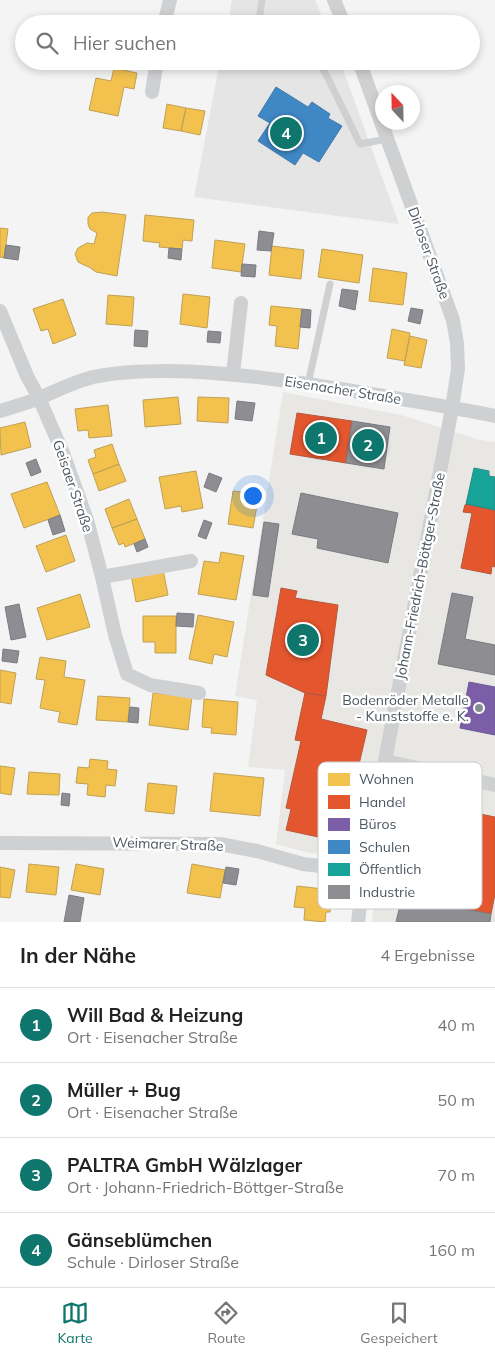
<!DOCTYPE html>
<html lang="de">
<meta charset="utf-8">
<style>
body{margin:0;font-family:Mulish,sans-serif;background:#f2f2f2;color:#222}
.compass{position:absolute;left:375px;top:85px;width:45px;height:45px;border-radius:50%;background:#fff;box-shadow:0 2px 8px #0003;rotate:338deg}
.you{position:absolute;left:252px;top:495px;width:18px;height:18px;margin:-12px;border:4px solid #fff;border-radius:50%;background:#1a73e8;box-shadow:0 0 0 8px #1a73e833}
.badge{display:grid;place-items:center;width:32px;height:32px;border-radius:50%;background:#0f766e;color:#fff;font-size:16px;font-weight:700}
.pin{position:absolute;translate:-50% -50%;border:2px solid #fff;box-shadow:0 1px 5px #0006}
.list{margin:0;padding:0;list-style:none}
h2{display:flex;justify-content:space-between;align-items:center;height:65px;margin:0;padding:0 20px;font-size:21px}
h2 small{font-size:16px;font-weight:400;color:#767676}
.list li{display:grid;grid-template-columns:32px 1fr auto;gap:15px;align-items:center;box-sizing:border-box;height:75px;padding:0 20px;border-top:1px solid #e0e0e0}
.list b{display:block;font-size:19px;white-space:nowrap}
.list p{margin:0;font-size:16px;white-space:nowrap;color:#767676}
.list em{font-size:16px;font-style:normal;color:#767676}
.icon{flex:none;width:28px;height:28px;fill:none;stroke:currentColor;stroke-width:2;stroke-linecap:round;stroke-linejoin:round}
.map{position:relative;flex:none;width:495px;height:922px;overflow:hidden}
.search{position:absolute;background:#fff;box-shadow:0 2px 8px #0003;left:15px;right:15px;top:15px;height:55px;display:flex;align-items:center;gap:12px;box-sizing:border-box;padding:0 18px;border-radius:28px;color:#767676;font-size:19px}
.sheet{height:365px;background:#fff}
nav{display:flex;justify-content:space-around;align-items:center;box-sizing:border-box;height:70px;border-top:1px solid #e0e0e0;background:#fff;font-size:14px;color:#767676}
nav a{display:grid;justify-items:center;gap:2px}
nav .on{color:#0f766e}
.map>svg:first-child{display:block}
</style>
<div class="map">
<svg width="495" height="922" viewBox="0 0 495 922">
<rect width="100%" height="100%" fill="#f4f4f4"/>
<path fill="#e8e7e3" d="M283 392 401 415 480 440 495 442V922H372L379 859 309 853 276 844 285 770 248 767 257 700 235 696Z"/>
<path fill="#e6e5e6" d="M232 0H315L325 24H228Z
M220 61H340L399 224 194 197Z"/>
<path fill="#f2c14e" stroke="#c0a154" d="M180 17 216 24H178Z
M114 68 137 73 134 89 124 87 118 116 89 110 96 78 111 81Z
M167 104 186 108 181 131 163 128Z
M186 108 205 111 200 135 181 131Z
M102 212 126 215 117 276 96 272 89 267 84 265 78 262 75 254 78 248 87 243 94 244 97 233 90 229 88 224V217L92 213Z
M145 215 194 220 192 241 183 240 182 249 159 247 160 243 143 241Z
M0 228 8 229 4 258 0 257Z
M215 240 245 244 241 272 212 268Z
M272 246 304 250 301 279 269 275Z
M322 249 363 255 359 283 318 277Z
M373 268 407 273 403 305 369 301Z
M183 294 210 297 207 328 180 324Z
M108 295 134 297 132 326 106 324Z
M63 299 76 335 53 344 48 329 41 331 33 309Z
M271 306 302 309 298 349 275 346 277 326 269 325Z
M392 329 410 333 405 361 387 358Z
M410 336 427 340 421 368 404 365Z
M178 397 181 424 145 427 143 400Z
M198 397 229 398 228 423 197 421Z
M108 405 112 436 89 438 88 430 78 431 75 409Z
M25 422 31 447 1 455 0 428Z
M112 444 119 464 93 474 88 460 96 457 94 450Z
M119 464 126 481 99 491 93 474Z
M196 471 203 508 182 512 181 506 165 509 159 477Z
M47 482 60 515 24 528 11 494Z
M233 491 259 494 253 528 228 524Z
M129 499 137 519 112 528 105 509Z
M137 519 145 539 125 547 124 543 119 545 112 528Z
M66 535 75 561 46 572 36 546Z
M221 552 244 556 236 600 198 594 204 561 219 563Z
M163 569 168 595 136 602 131 575Z
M80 594 90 627 47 640 37 608Z
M198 615 234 622 227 657 214 654 212 664 189 659Z
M143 616H176V653H155V642H143Z
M40 657 66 661 64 677 85 680 77 725 58 722 60 712 40 708 45 680 36 679Z
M0 670 16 673 11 704 0 702Z
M153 693 192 697 188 730 149 725Z
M98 696 130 698 128 722 96 720Z
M204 699 238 702 236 735 211 733 212 728 202 727Z
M90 759 108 761 107 769 117 770 115 786 106 785 105 797 87 795 88 784 76 783 78 767 89 768Z
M0 766 15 768 11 795 0 793Z
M29 772 60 774 59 795 27 794Z
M214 773 264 778 260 816 210 811Z
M148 783 177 786 174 814 145 811Z
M29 864 59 867 56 895 26 892Z
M76 864 104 869 100 895 71 890Z
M192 864 225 870 220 898 187 893Z
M0 867 15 870 10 898 0 897Z
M297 886 332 890 330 912H326L325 922 304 920 305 908 294 907Z"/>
<path fill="#e4572e" stroke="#b6573d" d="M297 413 352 421 346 463 290 454Z
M466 504 495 510V567L492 566 491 574 461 568 472 513 463 512 465 505Z
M281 588 297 591 295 598 338 605 326 696 305 693 266 675Z
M305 693 326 696 321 719 367 730 341 842 286 830 291 809 286 808 301 741 295 740Z
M421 802 495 817V894L491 914 402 897Z"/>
<path fill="#7b5ea7" stroke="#6c5c92" d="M469 682 495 687V735L460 728Z"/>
<path fill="#3f88c5" stroke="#4279a7" d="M276 87 308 107 312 102 330 114 328 118 342 126 319 162 303 153 295 165 258 141 270 123 258 116Z"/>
<path fill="#17a398" stroke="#268c88" d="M474 468 489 471V476L495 477V510L466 504Z"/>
<path fill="#8d8d92" stroke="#797c83" d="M259 231 274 233 271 251 257 250Z
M6 245 20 247 18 260 4 258Z
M169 248 182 249 181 260 168 258Z
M242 264 256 265 255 277 241 276Z
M342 289 358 291 355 310 339 306Z
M411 308 423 310 420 324 408 321Z
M302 309 311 310 310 328 300 327Z
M135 330 148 331 147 347 134 346Z
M208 331 221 332 220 343 207 342Z
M237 401 255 403 252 421 235 419Z
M352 421 390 427 384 469 346 463Z
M36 459 41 472 31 476 26 463Z
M209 473 222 478 216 492 204 487Z
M301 493 398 513 388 563 317 548 318 539 292 534Z
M60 515 65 531 53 535 48 520Z
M204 520 212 523 206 539 198 536Z
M264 522 279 524 268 597 253 595Z
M145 539 148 547 137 552 134 544Z
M452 593 473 597 465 639 495 645V675L438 664Z
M19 604 26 637 11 640 5 607Z
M177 613 194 614 193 627 176 626Z
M3 649 19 651 17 663 2 661Z
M130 707 139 708 138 723 128 722Z
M62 793 70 794 69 806 61 805Z
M226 867 239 869 236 885 223 883Z
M69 895 84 898 80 922H64Z
M402 897 491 914 490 922H396Z"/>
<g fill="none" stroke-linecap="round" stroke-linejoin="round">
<path stroke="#ced0d2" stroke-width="7" d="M262 0 260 14 264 24
M318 61 327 76 360 144 387 139
M308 384 330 284"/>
<path stroke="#ced0d2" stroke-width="14" d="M334 0 344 24
M164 24 170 0
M152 92 157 61
M0 311 27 376 39 398 63 453 87 520 102 577 115 635 127 674 150 685 199 693
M233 374 241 303
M0 411C13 407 27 403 40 398 57 390 74 382 93 377 117 372 143 371 168 371 231 372 292 381 353 391 400 399 448 406 495 416
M102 577 191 561
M385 761 495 785
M0 843 220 844 257 851 303 864 364 871
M358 922 364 871 452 408 458 369 457 343 453 320 359 61"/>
</g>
<circle fill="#868d94" stroke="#fff" stroke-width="2" cx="479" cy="708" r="5"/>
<g text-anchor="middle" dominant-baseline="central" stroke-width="5" stroke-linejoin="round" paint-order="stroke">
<g font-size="14" fill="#4a5661" stroke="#fff">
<text transform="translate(429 253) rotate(70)">Dirloser Straße</text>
<text transform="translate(343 390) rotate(9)">Eisenacher Straße</text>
<text transform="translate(73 486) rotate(71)">Geisaer Straße</text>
<text transform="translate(420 576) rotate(-79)">Johann-Friedrich-Böttger-Straße</text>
<text transform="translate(168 844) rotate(2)">Weimarer Straße</text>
</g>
<g font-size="14" fill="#4a5661" stroke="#fff" text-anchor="end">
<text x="469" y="700">Bodenröder Metalle<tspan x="469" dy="16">- Kunststoffe e. K.</tspan></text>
</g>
</g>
<rect x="318" y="762" width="164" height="147" rx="8" fill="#fff" stroke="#c9ccd0" stroke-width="1"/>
<rect x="328" y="773" width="22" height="13" fill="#f2c14e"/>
<rect x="328" y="795" width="22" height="14" fill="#e4572e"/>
<rect x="328" y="818" width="22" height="13" fill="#7b5ea7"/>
<rect x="328" y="840" width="22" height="14" fill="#3f88c5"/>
<rect x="328" y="863" width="22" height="13" fill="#17a398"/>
<rect x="328" y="885" width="22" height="14" fill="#8d8d92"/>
<g font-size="14" fill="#4a5661">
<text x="359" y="784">Wohnen</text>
<text x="359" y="807">Handel</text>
<text x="359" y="829">Büros</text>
<text x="359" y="852">Schulen</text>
<text x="359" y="874">Öffentlich</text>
<text x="359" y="897">Industrie</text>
</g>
</svg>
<svg class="compass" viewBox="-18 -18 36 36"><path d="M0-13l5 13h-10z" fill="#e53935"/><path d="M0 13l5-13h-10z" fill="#767676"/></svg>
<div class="you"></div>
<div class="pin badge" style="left:321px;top:438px">1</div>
<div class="pin badge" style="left:368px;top:445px">2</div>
<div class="pin badge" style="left:303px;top:640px">3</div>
<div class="pin badge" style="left:286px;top:133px">4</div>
<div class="search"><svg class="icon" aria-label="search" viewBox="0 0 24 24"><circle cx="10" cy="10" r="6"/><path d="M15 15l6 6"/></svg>Hier suchen</div>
</div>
<section class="sheet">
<h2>In der Nähe<small>4 Ergebnisse</small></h2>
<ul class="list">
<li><span class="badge">1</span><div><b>Will Bad &amp; Heizung</b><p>Ort · Eisenacher Straße</p></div><em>40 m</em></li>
<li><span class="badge">2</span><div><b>Müller + Bug</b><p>Ort · Eisenacher Straße</p></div><em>50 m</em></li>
<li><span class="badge">3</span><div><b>PALTRA GmbH Wälzlager</b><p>Ort · Johann-Friedrich-Böttger-Straße</p></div><em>70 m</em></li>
<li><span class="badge">4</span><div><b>Gänseblümchen</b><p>Schule · Dirloser Straße</p></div><em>160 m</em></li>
</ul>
</section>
<nav>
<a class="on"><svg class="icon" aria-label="map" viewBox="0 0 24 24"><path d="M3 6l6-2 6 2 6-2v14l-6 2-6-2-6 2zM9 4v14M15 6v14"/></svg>Karte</a>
<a><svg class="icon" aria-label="directions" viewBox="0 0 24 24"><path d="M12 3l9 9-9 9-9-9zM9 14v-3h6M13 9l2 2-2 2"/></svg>Route</a>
<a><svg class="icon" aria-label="saved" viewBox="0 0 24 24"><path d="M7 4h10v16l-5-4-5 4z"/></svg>Gespeichert</a>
</nav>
